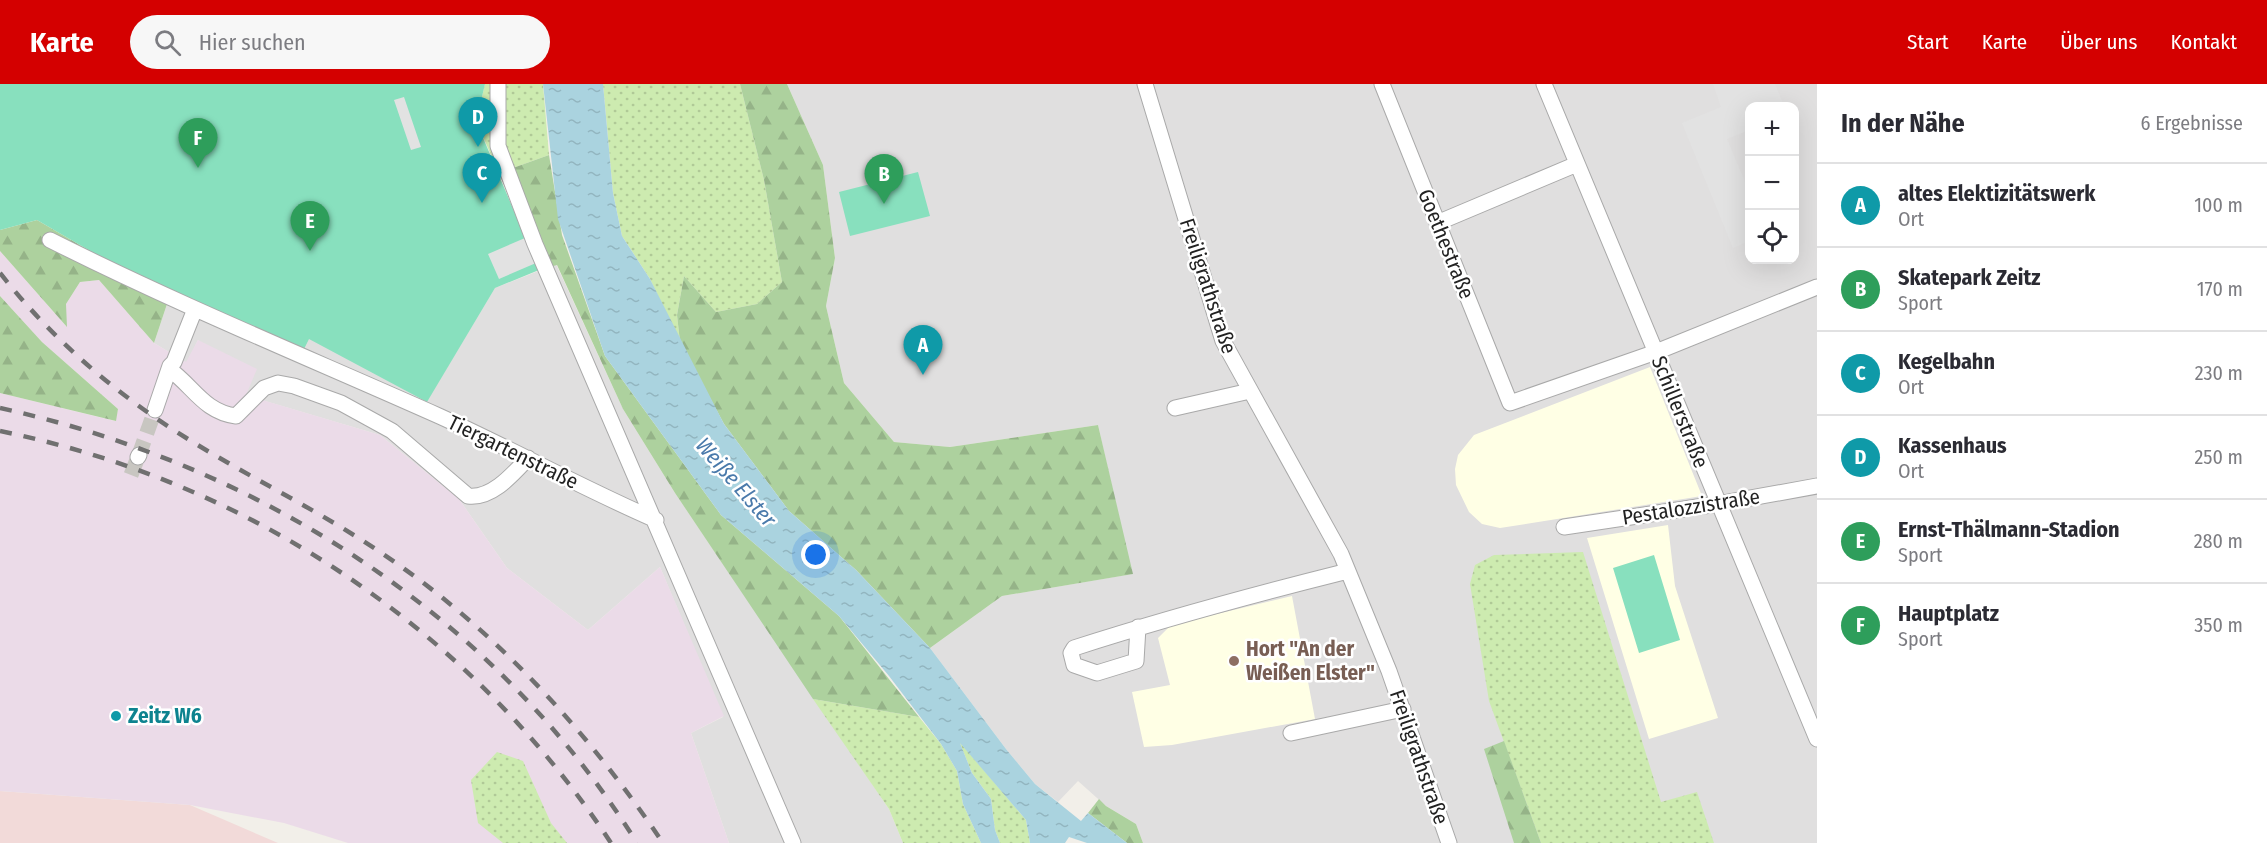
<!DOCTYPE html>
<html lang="de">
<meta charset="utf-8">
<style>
body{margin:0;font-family:"Fira Sans Condensed",sans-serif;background:#f7f7f7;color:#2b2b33}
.controls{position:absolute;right:18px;top:18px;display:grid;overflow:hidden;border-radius:12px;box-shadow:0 6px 24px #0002}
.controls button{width:54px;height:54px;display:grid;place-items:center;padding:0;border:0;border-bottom:2px solid #e1e1e2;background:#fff;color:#2b2b33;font:30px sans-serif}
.you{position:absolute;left:816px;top:471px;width:21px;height:21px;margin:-15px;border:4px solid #fff;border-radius:50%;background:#1a73e8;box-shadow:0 0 0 9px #1a73e833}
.badge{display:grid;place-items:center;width:39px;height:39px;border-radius:50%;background:#d40000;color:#fff;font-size:20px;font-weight:700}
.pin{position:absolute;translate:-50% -50px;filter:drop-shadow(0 2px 3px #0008)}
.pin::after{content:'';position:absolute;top:32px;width:21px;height:18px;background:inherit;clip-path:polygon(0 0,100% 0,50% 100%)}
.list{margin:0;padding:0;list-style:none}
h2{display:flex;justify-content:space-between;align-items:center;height:78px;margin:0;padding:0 24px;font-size:26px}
h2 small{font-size:20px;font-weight:400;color:#7c7c81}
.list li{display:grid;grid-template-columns:39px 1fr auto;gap:18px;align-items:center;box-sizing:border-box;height:84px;padding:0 24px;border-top:2px solid #e1e1e2}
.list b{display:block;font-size:22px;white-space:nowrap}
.list p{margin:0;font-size:20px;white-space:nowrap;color:#7c7c81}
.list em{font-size:20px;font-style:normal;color:#7c7c81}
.icon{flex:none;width:33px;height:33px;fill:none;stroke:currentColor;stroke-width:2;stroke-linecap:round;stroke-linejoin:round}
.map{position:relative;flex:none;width:1817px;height:759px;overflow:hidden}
header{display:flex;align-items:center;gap:36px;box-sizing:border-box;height:84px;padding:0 30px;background:#d40000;color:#fff}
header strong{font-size:28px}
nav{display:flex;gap:33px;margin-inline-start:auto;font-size:21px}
.search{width:420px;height:54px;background:#f7f7f7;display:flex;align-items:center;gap:15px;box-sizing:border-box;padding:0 21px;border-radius:33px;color:#7c7c81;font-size:22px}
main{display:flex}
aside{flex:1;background:#fff}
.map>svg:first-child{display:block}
</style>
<header>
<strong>Karte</strong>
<div class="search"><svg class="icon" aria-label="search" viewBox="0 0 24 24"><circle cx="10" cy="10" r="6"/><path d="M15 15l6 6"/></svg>Hier suchen</div>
<nav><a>Start</a><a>Karte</a><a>Über uns</a><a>Kontakt</a></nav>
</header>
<main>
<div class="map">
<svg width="1817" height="759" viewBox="0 0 1817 759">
<defs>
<pattern id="grass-dots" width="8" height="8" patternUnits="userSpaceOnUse" patternTransform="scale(1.5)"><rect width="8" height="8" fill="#cdebb0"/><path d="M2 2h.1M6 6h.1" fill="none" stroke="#b0c997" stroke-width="1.8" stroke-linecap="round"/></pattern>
<pattern id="forest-firs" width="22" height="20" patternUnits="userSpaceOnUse" patternTransform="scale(1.5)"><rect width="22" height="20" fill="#add19e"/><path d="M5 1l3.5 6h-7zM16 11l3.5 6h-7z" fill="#95b388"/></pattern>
<pattern id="water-ripples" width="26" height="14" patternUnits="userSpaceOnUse" patternTransform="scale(1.5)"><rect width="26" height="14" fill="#aad3df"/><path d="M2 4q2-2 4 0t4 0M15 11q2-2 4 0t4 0" fill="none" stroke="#92b5bf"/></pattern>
</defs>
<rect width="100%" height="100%" fill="#f2efe9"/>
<path fill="#e0dfdf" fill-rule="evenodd" d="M787 0H1817V759H1143L1136 740 1106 722 1078 697 1058 718 1035 700 1006 665 930 564 1002 512 1132 490 1098 341 950 363 894 358 844 299 826 222 835 174 823 81ZM1750 22H1794V176H1750Z
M556 180 623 325 675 409 889 725 903 759H729L691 649 723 633 660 483 588 546 507 484 459 415 380 351 245 311 198 256 187 279 154 259 171 208 309 254 427 317 495 204Z"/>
<path fill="#f2dad9" d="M0 707 190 721 278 759H0Z"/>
<path fill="#ffffe5" d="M1650 283 1702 412 1500 444 1482 440 1469 428 1456 401 1455 385 1458 371 1474 351Z
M1668 441 1675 502 1718 634 1649 655 1587 454Z
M1292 512 1315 635 1172 661 1144 663 1132 608 1170 601 1158 554 1171 541Z"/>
<path fill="#ebdbe8" d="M0 167 66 242V220L80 198 99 196 154 259 186 278 198 256 257 285 246 311 380 351 459 415 507 484 588 546 660 483 724 632 691 649 729 759H348L284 739 190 721 0 707V309L115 337 118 325 42 258 0 212Z"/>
<path fill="url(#grass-dots)" d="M485 0H543L549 71 499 89 473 30 481 17Z
M603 0H740L764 96 782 198 757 220 716 228 684 192 677 231 680 258 650 195 622 152 613 109Z
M1583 468 1661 718 1697 708 1714 759H1541L1489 617 1470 500 1475 481 1494 471Z
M813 615 919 633 941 660 957 687 963 720 981 759H903L889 725Z
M959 657 1026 736 1030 759H1000L995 746 991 715 972 689Z
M497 668 523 677 551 739 567 759H503L478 739 471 696Z"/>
<path fill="url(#forest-firs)" d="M740 0H787L823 81 835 174 826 222 844 299 894 358 950 363 1098 341 1133 490 1002 512 930 564 856 486 789 427 724 340 680 258 677 231 684 192 716 228 757 220 782 198 764 96Z
M549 71 562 151 605 272 721 431 839 532 919 633 813 615 675 409 623 325 557 181 539 186 499 89Z
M37 136 116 182 171 208 154 259 99 196 80 198 66 220 67 243 0 167V146Z
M0 212 42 258 118 325 116 337 0 309Z
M1504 657 1541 759H1514L1484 665Z
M1099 715 1106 722 1136 740 1143 759H1127L1088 729Z"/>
<path fill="#88e0be" d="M0 0H485L481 17 473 30 539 186 495 204 427 318 309 255 304 265 116 182 37 136 0 146Z
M918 88 930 132 850 152 839 108Z
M1654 471 1680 556 1639 569 1613 484Z"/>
<path fill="#e2e2e2" d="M1713 0H1775L1784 22H1750L1749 46 1727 55 1750 110 1749 157 1733 164 1682 39 1721 23Z
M404 13 421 63 411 66 394 16Z
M525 154 536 179 499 195 488 170Z"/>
<path fill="url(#water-ripples)" d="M543 0H603L613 109 622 152 650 195 724 340 789 427 856 486 930 564 1006 665 1035 700 1081 737 1088 729 1127 759H1087L1069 753 1065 759H1030L1026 736 960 659 972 689 991 715 995 746 1000 759H981L963 720 957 687 941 660 889 592 839 532 721 431 605 272 558 135Z"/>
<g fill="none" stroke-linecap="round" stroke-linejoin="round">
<path stroke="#c8c6c1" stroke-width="15" stroke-dasharray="15 8" stroke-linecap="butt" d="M139 371 155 326
M131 391 138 373"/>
<g stroke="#a9a9a9" stroke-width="17">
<path id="minor" d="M498 0V62L535 160 793 759
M1145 0 1223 257 1341 470 1389 587 1449 759
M1382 0 1510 319 1656 268 1817 203
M1544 0 1817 655
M1437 139 1577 80
M50 156C177 220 309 274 439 332 512 365 582 404 656 436
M169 285C193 302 204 328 236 332L264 304 278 299 294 302 341 319 392 347 468 412C492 415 513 390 528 374
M1175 324 1250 307
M155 326 170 282 174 278 195 225
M138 373 139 371
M1564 443 1717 420 1817 402
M1138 543 1136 577 1097 589 1074 581 1071 569 1074 564C1164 535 1256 510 1348 487
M1291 649 1403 625"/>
</g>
<use href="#minor" stroke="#fff" stroke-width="15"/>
<path stroke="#707070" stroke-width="4.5" stroke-dasharray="12 12" stroke-linecap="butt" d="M0 189C56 260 124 317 201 363 266 402 334 435 396 479 502 553 591 652 663 759
M0 324C259 381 495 531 637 759
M0 347C250 398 471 546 611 759"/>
</g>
<circle fill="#8d6e63" stroke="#fff" stroke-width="2" cx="1234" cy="577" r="6"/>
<circle fill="#0f9aa8" stroke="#fff" stroke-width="2" cx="116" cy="632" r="6"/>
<g text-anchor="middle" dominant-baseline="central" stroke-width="5" stroke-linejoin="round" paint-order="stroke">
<g font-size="21" fill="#222" stroke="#fff">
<text transform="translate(1446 160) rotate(68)">Goethestraße</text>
<text transform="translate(1208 202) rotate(72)">Freiligrathstraße</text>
<text transform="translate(1680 328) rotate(68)">Schillerstraße</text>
<text transform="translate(513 368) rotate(26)">Tiergartenstraße</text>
<text transform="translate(1691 423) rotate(-9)">Pestalozzistraße</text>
<text transform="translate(1419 673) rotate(71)">Freiligrathstraße</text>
</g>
<g font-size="21" font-weight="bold" fill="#785e54" stroke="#fff" text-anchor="start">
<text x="1246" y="565">Hort "An der<tspan x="1246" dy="24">Weißen Elster"</tspan></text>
</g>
<g font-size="21" font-weight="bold" fill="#0d838f" stroke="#fff" text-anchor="start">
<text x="128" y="632">Zeitz W6</text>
</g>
<g font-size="22" font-style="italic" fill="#4a7aab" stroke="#fff">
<text transform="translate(736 398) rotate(49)">Weiße Elster</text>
</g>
</g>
</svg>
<div class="controls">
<button>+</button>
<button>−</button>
<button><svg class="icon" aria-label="locate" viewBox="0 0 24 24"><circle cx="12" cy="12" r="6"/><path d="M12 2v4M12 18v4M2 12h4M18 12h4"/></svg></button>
</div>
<div class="you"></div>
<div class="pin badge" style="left:923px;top:291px;background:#0f9aa8">A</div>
<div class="pin badge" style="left:884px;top:120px;background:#2e9e5b">B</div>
<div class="pin badge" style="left:482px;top:119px;background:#0f9aa8">C</div>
<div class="pin badge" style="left:478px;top:63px;background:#0f9aa8">D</div>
<div class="pin badge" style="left:310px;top:167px;background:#2e9e5b">E</div>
<div class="pin badge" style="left:198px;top:84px;background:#2e9e5b">F</div>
</div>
<aside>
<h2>In der Nähe<small>6 Ergebnisse</small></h2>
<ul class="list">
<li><span class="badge" style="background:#0f9aa8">A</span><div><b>altes Elektizitätswerk</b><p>Ort</p></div><em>100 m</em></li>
<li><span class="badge" style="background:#2e9e5b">B</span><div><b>Skatepark Zeitz</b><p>Sport</p></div><em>170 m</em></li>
<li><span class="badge" style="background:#0f9aa8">C</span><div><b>Kegelbahn</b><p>Ort</p></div><em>230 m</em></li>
<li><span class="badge" style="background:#0f9aa8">D</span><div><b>Kassenhaus</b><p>Ort</p></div><em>250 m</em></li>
<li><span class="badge" style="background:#2e9e5b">E</span><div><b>Ernst-Thälmann-Stadion</b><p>Sport</p></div><em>280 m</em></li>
<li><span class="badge" style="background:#2e9e5b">F</span><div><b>Hauptplatz</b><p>Sport</p></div><em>350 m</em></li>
</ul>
</aside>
</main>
